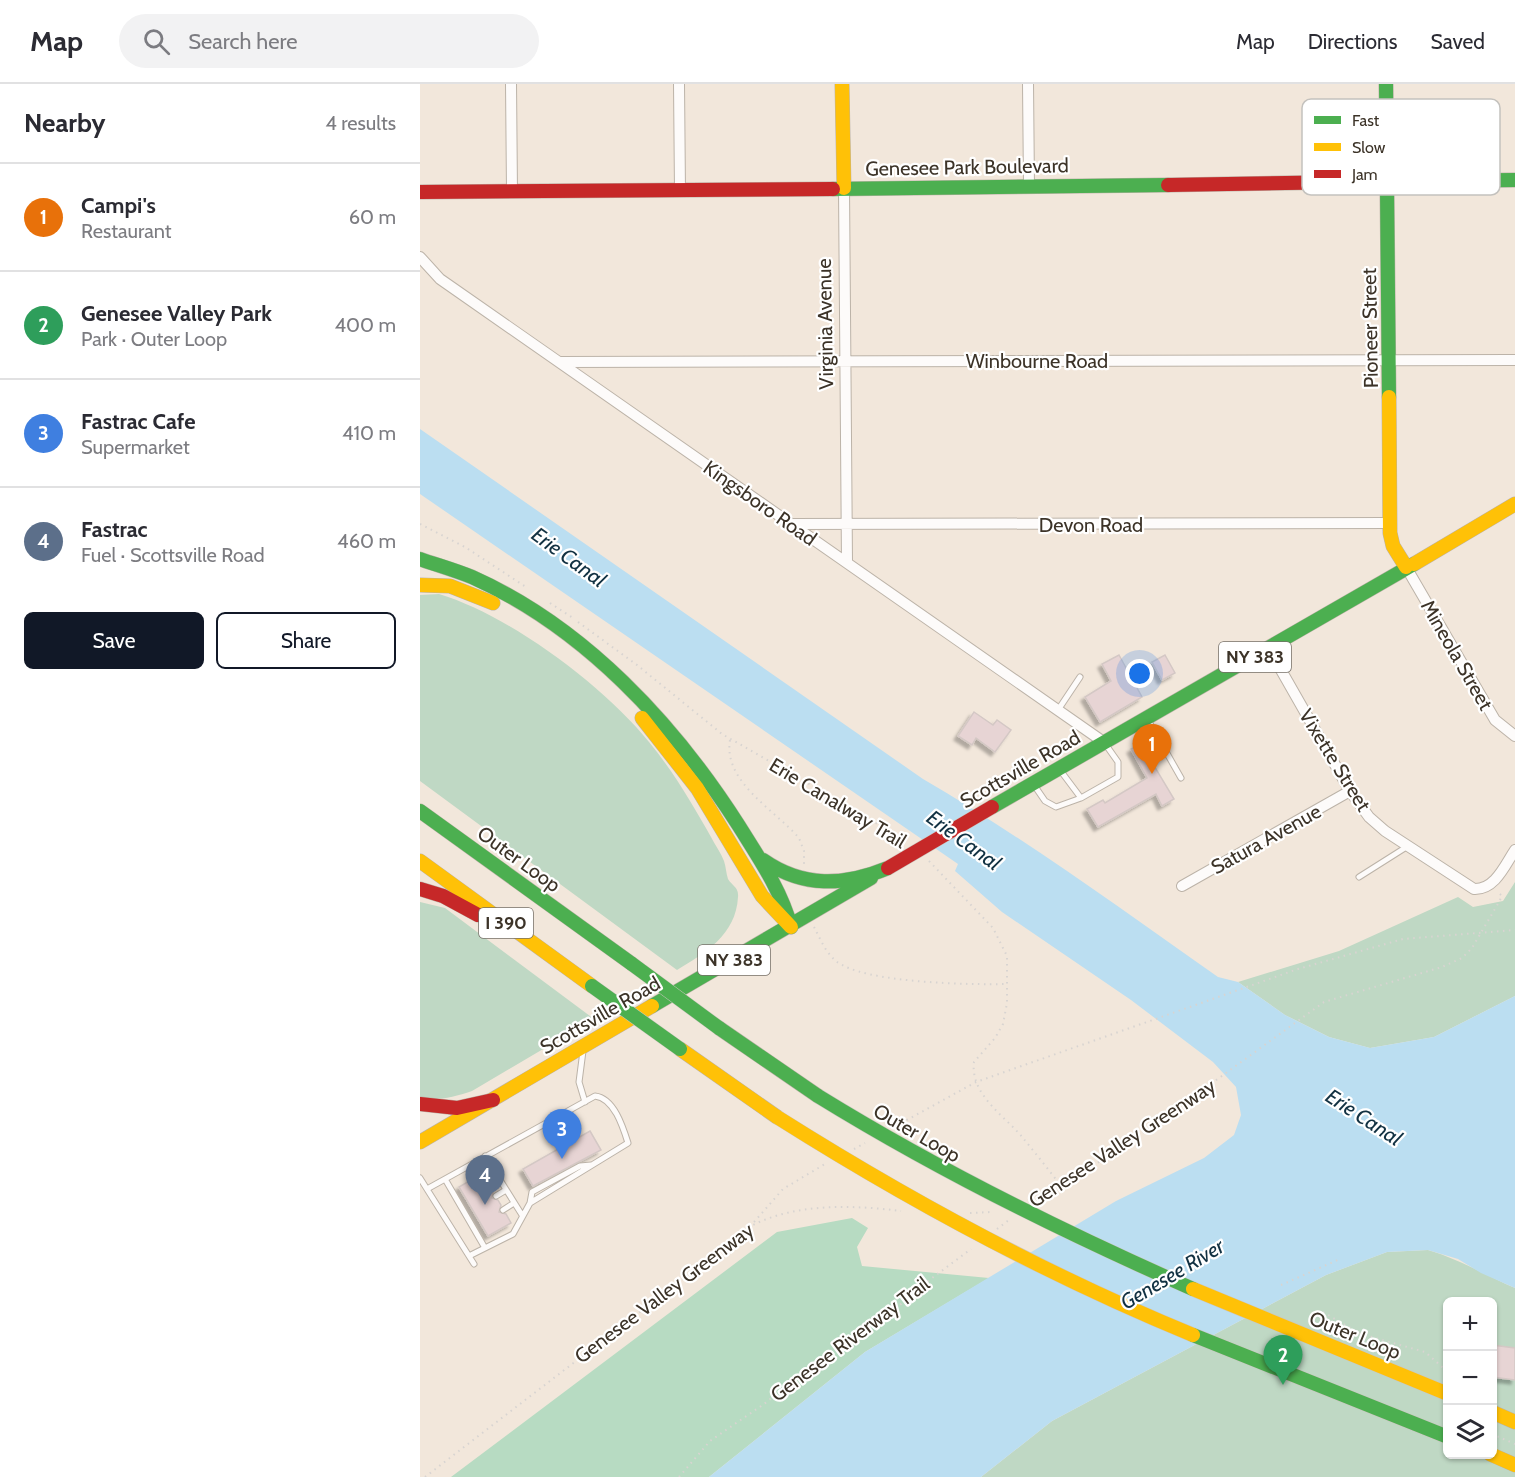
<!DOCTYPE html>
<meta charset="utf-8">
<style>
body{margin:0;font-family:Cabin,sans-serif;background:#f2f2f3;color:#2b2b33}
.controls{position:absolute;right:18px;bottom:18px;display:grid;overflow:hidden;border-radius:9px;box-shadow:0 2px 4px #0004}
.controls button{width:54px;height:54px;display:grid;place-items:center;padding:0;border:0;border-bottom:2px solid #e1e1e2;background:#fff;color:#2b2b33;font:30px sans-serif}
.you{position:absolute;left:720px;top:590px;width:21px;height:21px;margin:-15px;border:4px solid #fff;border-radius:50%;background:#1a73e8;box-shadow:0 0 0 9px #1a73e833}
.badge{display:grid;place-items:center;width:39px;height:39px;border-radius:50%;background:#111827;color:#fff;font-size:20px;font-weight:700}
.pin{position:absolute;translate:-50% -50px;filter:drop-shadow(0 2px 3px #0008)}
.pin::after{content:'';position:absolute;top:32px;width:21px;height:18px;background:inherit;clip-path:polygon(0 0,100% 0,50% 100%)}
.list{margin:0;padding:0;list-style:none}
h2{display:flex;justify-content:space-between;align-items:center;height:78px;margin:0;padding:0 24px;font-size:26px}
h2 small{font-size:20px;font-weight:400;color:#7c7c81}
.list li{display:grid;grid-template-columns:39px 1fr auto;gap:18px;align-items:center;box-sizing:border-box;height:108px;padding:0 24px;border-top:2px solid #e1e1e2}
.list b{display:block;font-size:22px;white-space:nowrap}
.list p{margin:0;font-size:20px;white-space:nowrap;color:#7c7c81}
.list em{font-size:20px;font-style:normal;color:#7c7c81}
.actions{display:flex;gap:12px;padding:18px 24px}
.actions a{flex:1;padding:14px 0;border:2px solid #111827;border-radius:9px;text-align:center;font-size:21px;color:#111827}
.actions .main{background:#111827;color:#fff}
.icon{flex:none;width:33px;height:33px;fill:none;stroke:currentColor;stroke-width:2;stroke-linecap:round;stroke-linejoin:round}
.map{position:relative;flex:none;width:1095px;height:1393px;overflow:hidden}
header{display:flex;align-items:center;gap:36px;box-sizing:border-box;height:84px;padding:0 30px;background:#fff;border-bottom:2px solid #e1e1e2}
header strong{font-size:28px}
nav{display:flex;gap:33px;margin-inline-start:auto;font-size:21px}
.search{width:420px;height:54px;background:#f2f2f3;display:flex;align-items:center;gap:15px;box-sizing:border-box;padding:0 21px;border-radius:33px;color:#7c7c81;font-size:22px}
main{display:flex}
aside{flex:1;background:#fff}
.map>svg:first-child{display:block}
</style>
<header>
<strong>Map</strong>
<div class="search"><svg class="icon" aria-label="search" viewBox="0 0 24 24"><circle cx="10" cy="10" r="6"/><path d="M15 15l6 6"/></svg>Search here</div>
<nav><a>Map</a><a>Directions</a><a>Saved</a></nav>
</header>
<main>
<aside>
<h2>Nearby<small>4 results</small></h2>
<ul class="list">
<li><span class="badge" style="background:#e8710a">1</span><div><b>Campi's</b><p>Restaurant</p></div><em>60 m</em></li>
<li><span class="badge" style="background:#2e9e5b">2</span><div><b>Genesee Valley Park</b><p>Park · Outer Loop</p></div><em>400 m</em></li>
<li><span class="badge" style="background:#3f7fe0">3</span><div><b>Fastrac Cafe</b><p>Supermarket</p></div><em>410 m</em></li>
<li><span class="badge" style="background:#5c6f8a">4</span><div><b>Fastrac</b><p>Fuel · Scottsville Road</p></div><em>460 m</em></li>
</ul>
<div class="actions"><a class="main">Save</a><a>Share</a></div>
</aside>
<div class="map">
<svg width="1095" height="1393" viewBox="0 0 1095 1393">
<defs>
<filter id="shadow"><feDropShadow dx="-4" dy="4" stdDeviation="1.5" flood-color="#0004"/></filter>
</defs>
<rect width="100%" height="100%" fill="#f2e7db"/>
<path fill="#bfd8c4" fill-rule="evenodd" d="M19 510C89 531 183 601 229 658 253 687 273 721 291 753 295 761 301 769 304 777 306 783 306 789 308 795 312 802 319 803 318 813 316 851 285 869 257 886L0 697V511Z
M1095 798V912L1014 953 950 964 909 953 865 931 818 898 919 867 1038 813 1053 823 1083 817Z
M0 818 25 824 174 935 52 1007C34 1013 19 1017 0 1014Z
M1008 1166C1039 1175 1065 1191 1095 1204V1393H561L632 1337 906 1191 967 1168ZM1028 1218H1072V1370H1028Z"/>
<path fill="#b7dbc2" d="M432 1134 448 1144 437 1163 442 1182 569 1194 445 1268 289 1393H31L357 1148Z"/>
<path fill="#bbdef1" d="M0 345 503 695C606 755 701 825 798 893L818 898 865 931 909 953 950 964 1014 953 1095 912V1204L1061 1189 1038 1175 1008 1166 967 1168 906 1191 632 1337 561 1393H289L445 1268 696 1117 784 1074 814 1051 821 1031 816 1003 793 978 711 916 582 828 535 787 538 780 0 410Z"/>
<path fill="#e7d4d4" stroke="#d4c8c5" stroke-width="1.5" filter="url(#shadow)" d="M699 571 722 613 680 638 665 613 691 597 682 580Z
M745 571 755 589 742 596 732 578Z
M554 628 573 641 577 636 591 646 575 668 556 654 552 661 538 652Z
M721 660 754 715 742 722 736 710 678 743 667 725 683 716 685 719 727 694 711 665Z
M170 1047 181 1066 113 1102 103 1085Z
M63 1089 65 1094 64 1101 70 1102 73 1108 72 1114 78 1116 81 1121 79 1128 86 1130 91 1139 68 1152 39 1103Z
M1072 1261 1095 1264V1296L1072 1293Z"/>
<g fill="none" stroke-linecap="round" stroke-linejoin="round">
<g stroke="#bcb3a8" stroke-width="7">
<path id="lane" d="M638 626 660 593
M728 636 761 694
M640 686 661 714 698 693V678L686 661
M614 701 625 717 636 723 661 714
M939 793 988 762
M163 967 159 998 165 1018
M65 1072 102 1131
M0 1094 54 1180
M25 1095 65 1164
M68 1098 78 1093
M7 1105 175 1012C194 1014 203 1043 208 1059L110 1119 93 1150 49 1172
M76 1112 86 1106
M110 1119 112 1108 160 1082 171 1081
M83 1126 94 1119"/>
</g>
<g stroke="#bcb3a8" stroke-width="12">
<path id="street" d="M91 0 92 107
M259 0 260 107
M608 0 609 102
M424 104 427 479
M0 173 20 195 685 659
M139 278 1095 276
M373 440 970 439
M986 483 1075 636 1095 652
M849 565 930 707 949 733 965 747 1054 805C1075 806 1085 781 1095 766
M762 802 930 707"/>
</g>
<g stroke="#bcb3a8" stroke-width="15">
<path id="fast" d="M966 0 969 313
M993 97 1095 96
M413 105 748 101
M0 475C17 481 35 486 52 493 164 543 254 640 319 742 339 774 361 806 371 843
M572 723 994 480
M0 727 212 880
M343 776C383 804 424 802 468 784
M232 922 451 794
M299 944 398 1012"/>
</g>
<g stroke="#bcb3a8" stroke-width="15">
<path id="slow" d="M422 0 424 104
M969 313 970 449 973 462 986 483
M994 480 1095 420
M0 501 30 502 73 519
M222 634 277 704 342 812 371 843
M0 777 172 902
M260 965 357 1033
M0 1058 232 922
M1072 1328 1095 1338
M1070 1370 1095 1381"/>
</g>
<g stroke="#bcb3a8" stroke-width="15">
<path id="jam" d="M748 101 993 97
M0 108 413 105
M0 805 23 812 58 831
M0 1020 37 1024 73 1016"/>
</g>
<path stroke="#d8d4d1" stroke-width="2" stroke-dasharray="1.5 4.5" stroke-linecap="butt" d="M0 440 45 463 106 503
M130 519 153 534
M158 538 217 581 302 650 448 734 486 758
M310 656C303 698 355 726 379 754L384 767V781
M509 777 573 844 587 872V919L583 940 575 954 554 978C550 1011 585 1032 603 1054 616 1070 629 1086 641 1102
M394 843C400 854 405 868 416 877 442 899 551 901 587 900
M476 1042 556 998 878 885 983 855 1095 846
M434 1065 445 1059
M617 1117 712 1057 904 918 1022 883 1042 874 1052 864 1079 818 1082 812 1077 807
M550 1129 571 1128
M334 1138 363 1105 405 1080
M577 1145 589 1136
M861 1201 920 1175
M903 1228 941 1250 1005 1268 1028 1288
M1072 1350 1095 1360
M5 1393 333 1141C377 1119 433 1121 481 1127
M259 1393 290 1357 344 1320 424 1256 472 1228 500 1203 551 1165"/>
<use href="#lane" stroke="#fdfbfa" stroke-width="5"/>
<use href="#street" stroke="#fdfbfa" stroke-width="10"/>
<use href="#fast" stroke="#4caf50" stroke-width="14"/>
<use href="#slow" stroke="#ffc107" stroke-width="14"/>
<use href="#jam" stroke="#c62828" stroke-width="14"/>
<g stroke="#ccc6bf" stroke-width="15" stroke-linecap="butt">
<path id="fast-bridge" d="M212 880 299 944
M172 902 260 965
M398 1012C518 1086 643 1148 773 1205
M773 1251 1028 1353"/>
</g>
<g stroke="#ccc6bf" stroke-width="15" stroke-linecap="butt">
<path id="slow-bridge" d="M357 1033C490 1117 627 1191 773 1251
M773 1205 1028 1310"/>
</g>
<g stroke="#ccc6bf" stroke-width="15" stroke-linecap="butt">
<path id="jam-bridge" d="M468 784 572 723"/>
</g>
<use href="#fast-bridge" stroke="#4caf50" stroke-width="14"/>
<use href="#slow-bridge" stroke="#ffc107" stroke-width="14"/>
<use href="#jam-bridge" stroke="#c62828" stroke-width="14"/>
</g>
<g text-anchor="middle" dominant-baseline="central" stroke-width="4.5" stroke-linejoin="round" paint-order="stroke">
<g fill="#fff" stroke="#767068" stroke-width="1.5">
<rect x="799" y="558" width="72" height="30" rx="4.5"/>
<rect x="59" y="824" width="54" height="30" rx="4.5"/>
<rect x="278" y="861" width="72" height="30" rx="4.5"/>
</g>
<g font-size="18" font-weight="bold" fill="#3c3328">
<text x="835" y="573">NY 383</text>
<text x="86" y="839">I 390</text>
<text x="314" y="876">NY 383</text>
</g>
<g font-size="20" fill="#3c3328" stroke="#fff">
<text transform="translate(547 83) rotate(-1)">Genesee Park Boulevard</text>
<text transform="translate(405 240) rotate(-91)">Virginia Avenue</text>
<text transform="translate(950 244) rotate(-91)">Pioneer Street</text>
<text x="617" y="277">Winbourne Road</text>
<text transform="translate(340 419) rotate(35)">Kingsboro Road</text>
<text x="671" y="441">Devon Road</text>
<text transform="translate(1037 571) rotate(60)">Mineola Street</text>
<text transform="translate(915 676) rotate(58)">Vixette Street</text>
<text transform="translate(600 685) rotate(-30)">Scottsville Road</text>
<text transform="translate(418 719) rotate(31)">Erie Canalway Trail</text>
<text transform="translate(846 755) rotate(-29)">Satura Avenue</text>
<text transform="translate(99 775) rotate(36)">Outer Loop</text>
<text transform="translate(180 931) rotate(-30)">Scottsville Road</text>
<text transform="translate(497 1049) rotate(30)">Outer Loop</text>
<text transform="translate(702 1059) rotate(-33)">Genesee Valley Greenway</text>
<text transform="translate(244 1209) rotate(-37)">Genesee Valley Greenway</text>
<text transform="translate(935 1251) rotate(22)">Outer Loop</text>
<text transform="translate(430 1255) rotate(-37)">Genesee Riverway Trail</text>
</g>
<g font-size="21" font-style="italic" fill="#113142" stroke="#fff">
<text transform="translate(149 473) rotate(36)">Erie Canal</text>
<text transform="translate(544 756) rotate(36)">Erie Canal</text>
<text transform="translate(944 1033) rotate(33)">Erie Canal</text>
<text transform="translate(752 1190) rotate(-31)">Genesee River</text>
</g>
</g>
<rect x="882" y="15" width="198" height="96" rx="9" fill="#fff" stroke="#c4c2be" stroke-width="1.5"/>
<rect x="894" y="32" width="27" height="8" fill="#4caf50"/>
<rect x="894" y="59" width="27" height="8" fill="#ffc107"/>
<rect x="894" y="86" width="27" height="8" fill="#c62828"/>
<g font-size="16" fill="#3c3328">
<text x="932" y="42">Fast</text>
<text x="932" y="69">Slow</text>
<text x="932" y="96">Jam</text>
</g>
</svg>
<div class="controls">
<button>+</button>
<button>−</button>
<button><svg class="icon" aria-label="layers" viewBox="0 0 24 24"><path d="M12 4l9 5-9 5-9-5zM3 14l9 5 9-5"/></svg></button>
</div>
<div class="you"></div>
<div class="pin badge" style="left:732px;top:690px;background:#e8710a">1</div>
<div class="pin badge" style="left:863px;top:1301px;background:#2e9e5b">2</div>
<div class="pin badge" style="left:142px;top:1075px;background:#3f7fe0">3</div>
<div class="pin badge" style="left:65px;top:1121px;background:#5c6f8a">4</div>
</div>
</main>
